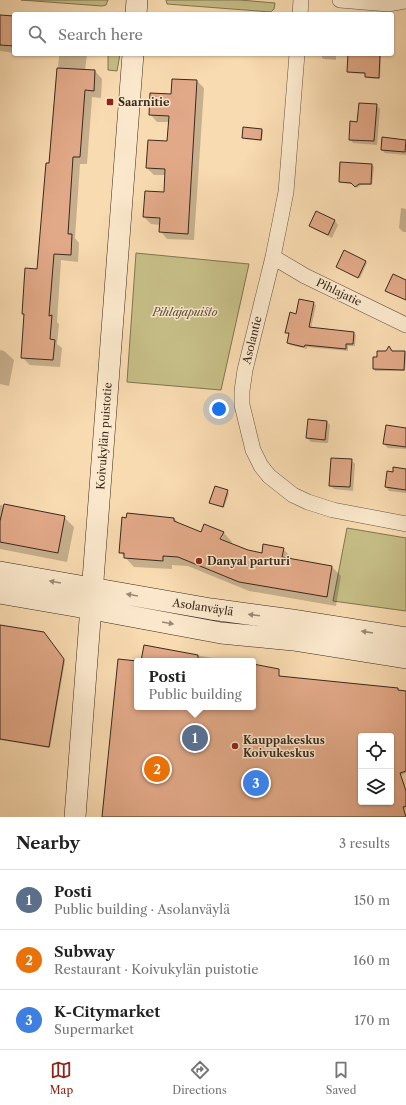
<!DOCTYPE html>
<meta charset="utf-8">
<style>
body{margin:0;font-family:"Libre Caslon Text",serif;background:#f6f6f6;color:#222}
.controls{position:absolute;right:12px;bottom:12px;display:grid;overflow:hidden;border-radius:4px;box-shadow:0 1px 3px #0004}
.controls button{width:36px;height:36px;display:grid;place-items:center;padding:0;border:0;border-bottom:1px solid #e0e0e0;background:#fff;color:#222;font:20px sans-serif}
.you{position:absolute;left:219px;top:409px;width:14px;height:14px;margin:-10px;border:3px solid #fff;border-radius:50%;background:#1a73e8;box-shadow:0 0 0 6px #1a73e833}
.badge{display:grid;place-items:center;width:26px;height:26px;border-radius:50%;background:#8f2418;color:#fff;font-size:13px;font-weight:700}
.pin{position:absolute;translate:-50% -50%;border:2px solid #fff;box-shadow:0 1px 4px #0006}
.popup{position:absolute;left:134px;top:658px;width:122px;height:52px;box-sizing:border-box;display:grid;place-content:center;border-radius:4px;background:#fff;filter:drop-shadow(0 1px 3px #0005);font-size:13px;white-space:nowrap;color:#767676}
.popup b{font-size:15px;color:#222}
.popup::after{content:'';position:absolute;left:50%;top:100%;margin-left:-8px;border:8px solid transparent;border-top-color:#fff}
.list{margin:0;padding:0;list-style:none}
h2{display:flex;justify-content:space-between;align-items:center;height:52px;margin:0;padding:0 16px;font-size:17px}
h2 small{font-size:13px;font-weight:400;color:#767676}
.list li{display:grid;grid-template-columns:26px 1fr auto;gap:12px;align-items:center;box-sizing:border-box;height:60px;padding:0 16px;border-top:1px solid #e0e0e0}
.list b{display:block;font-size:15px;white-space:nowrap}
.list p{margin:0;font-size:13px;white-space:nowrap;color:#767676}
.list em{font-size:13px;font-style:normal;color:#767676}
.icon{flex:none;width:22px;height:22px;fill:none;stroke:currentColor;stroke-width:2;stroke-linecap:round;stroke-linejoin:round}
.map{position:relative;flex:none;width:406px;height:817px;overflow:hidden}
.search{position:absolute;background:#fff;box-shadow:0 1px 3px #0004;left:12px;right:12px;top:12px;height:44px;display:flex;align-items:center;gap:10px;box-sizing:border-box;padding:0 14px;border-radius:4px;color:#767676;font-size:15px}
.sheet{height:232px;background:#fff}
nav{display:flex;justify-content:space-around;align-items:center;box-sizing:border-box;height:56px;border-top:1px solid #e0e0e0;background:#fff;font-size:11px;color:#767676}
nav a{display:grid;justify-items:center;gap:2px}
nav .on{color:#8f2418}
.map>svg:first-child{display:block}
</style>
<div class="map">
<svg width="406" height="817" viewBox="0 0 406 817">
<rect width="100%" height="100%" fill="#f9dbb1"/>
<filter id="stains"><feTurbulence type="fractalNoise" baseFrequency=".005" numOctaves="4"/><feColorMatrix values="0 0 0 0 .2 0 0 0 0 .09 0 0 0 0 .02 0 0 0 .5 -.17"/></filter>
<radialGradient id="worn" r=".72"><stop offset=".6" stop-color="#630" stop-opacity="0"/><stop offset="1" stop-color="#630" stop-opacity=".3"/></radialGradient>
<path fill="#c6be86" stroke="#807452" d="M21 0H108L106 5 102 6Z
M166 0H240L275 3 274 9 271 12 167 4Z
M108 54H120L117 71 108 70Z
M136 253 249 264 221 390 127 382Z
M347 528 406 538V611L333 601Z"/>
<path fill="#0003" fill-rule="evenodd" d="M0 16 14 17V53L0 51Z
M33 54H87L85 71H95L102 79 101 98 92 97 87 164H80L75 238 79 243 78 262 61 260 57 322 59 324 57 344 62 348 60 367 30 365 22 357 25 316 23 313 38 270 50 164 59 56Z
M322 54H336V60L324 59 322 58Z
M349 54H381L380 79 367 78 366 77V74L350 73 348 71Z
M173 80 197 81 204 88 194 240 167 239 160 231V225L151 224 144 217 165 193 166 175H154L147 168 168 142 169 122H157L150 114 172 95Z
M376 105 380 109 377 145 353 143 350 139 358 123Z
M261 129 263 131 262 141 245 139 244 138Z
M406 140V155L385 153 382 150Z
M372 165 374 167 372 185H361L357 188 354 184 342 183 340 182Z
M401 208 406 209V232H403L399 228Z
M335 221 338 225 332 238 314 229 311 225Z
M365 261 367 263 360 278 337 267Z
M314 304 316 305 311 328 354 333 356 335 355 346H348V351L307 347V349L290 345 288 343 289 335 286 332H309Z
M0 350 4 351 14 360 9 386 0 384Z
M392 352H404L406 353 405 371H375L374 369Z
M327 422 330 425 328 443 311 442 307 438Z
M406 429V449L388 448 384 444Z
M351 460 355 464 353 491 334 489 330 485Z
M406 470V493L389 491 386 487 394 473Z
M215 487 229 493 224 508 210 502Z
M0 505 64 517 74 527 67 562 0 549Z
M128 514 174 518 179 524 201 533 223 532 232 542 231 545 247 551 263 554 283 549 292 558V560L332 567 341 576 336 606 249 591 188 566 172 565V569L134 567 120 552ZM221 536H223L219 544Z
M0 626 46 635 65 661 50 748 0 740Z
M145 646 229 661H142Z
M137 662V707H253V665L273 676 397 689 399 691 406 692V773L401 775 406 790V808L404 809 406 817H103ZM361 736H391V802H361Z"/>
<path fill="#e2a988" stroke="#39291f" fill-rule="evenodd" d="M0 15 14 16V46L0 45Z
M348 54H380L379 78 365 77V73L347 72Z
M57 68 95 70 94 91 85 90 80 157H73L68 234H72L71 255 54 254 49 316 52 315 50 339 55 340 53 360 21 358 24 314H22L25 268 37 269 46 163H49Z
M172 79 197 80 188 234 159 232 160 218 143 217 145 191 164 192 165 169 146 168 148 140 167 141 169 116 149 115 150 93 171 94Z
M359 103 377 104 374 141 349 140 350 121 357 122Z
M243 127 262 129 261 140 242 138Z
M382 137 406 140 405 152 381 150Z
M340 162 372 164 371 184H359L355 187 351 183 339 182Z
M316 211 335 220 328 235 309 226Z
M344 250 366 261 358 278 336 267Z
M393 274 406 280V300L385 291Z
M299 299 314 302 309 327 354 332 353 344H346V349L305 345 304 347 287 343 289 333H285L290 312 296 314Z
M389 346 392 351H405L404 370 373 369V357H377V351H386Z
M308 419 327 421 325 440 306 438Z
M386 425 406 428V447L383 444Z
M331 458 352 459 350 487 329 486Z
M393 467 406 469V490L385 487 387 471 393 472Z
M215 486 228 490 223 507 209 503Z
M4 504 65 516 58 553 0 542V521Z
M127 513 174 518V521L201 532 204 524 224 532 220 539 248 550 262 553 263 544 284 548 282 557 332 566 327 597 239 582 178 557 163 556V561L124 558V553H119L122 517 126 518Z
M0 625 44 632 64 659 49 747 0 739Z
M144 645 198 655V661H141Z
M118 659 137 661V707H253V664L279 669V676L398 688V690L406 691V771L400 773 406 791V806L403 807 406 817H102ZM361 736H391V802H361Z"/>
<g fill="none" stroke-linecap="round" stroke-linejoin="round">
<g stroke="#695644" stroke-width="16">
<path id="street" d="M340 0 388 4 406 1
M300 14 301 0
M297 54 286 192 273 257 245 370 242 391V405L244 413 253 450 261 466 269 476 293 495 308 502 333 510 406 524
M273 257 305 276 406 325"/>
</g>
<g stroke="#39291f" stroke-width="22">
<path id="secondary" d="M136 14 137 0
M0 572 211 609 292 620 406 638
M0 593 92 609 221 633 293 640 406 658
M75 817 133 54"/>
</g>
<use href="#street" stroke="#fbe8cc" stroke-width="15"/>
<use href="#secondary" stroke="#fbe8cc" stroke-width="21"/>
</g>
<defs><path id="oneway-solid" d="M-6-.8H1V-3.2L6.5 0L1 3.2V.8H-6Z"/></defs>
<g fill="#9a8876">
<use href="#oneway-solid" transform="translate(55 582) rotate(-170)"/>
<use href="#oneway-solid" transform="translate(132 595) rotate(-170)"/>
<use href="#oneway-solid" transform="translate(254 615) rotate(-173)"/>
<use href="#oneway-solid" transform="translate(168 623) rotate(10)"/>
<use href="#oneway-solid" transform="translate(367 632) rotate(-171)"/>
</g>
<g fill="#8f2418" stroke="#fbe8cc" stroke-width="1.5">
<rect x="106" y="98" width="8" height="8" rx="2"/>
<circle cx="199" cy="561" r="4"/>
<circle cx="235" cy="746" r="4"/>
</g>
<g text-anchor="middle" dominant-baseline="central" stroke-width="3" stroke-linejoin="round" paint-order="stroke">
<g font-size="11" font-weight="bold" fill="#39291f" stroke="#fbe8cc" text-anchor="start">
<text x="118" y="102">Saarnitie</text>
<text x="207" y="561">Danyal parturi</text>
<text x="243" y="740">Kauppakeskus<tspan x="243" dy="13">Koivukeskus</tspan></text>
</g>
<g font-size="11" fill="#39291f" stroke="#fbe8cc">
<text transform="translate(339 292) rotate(26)">Pihlajatie</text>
<text transform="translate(252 340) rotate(-76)">Asolantie</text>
<text transform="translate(104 436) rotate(-86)">Koivukylän puistotie</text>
<text transform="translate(203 607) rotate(9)">Asolanväylä</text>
</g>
<g font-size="11" font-style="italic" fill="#5c4e39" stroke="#fbe8cc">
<text x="185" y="312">Pihlajapuisto</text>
</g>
</g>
<rect width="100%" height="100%" filter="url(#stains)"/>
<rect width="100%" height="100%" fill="url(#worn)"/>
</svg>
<div class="controls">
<button><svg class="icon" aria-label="locate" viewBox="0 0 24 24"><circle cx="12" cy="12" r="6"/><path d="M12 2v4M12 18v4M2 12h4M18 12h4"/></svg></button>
<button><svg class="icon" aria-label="layers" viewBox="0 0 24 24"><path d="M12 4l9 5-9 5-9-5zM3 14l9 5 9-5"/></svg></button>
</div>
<div class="you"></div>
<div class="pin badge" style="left:195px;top:738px;background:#5c6f8a">1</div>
<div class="popup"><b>Posti</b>Public building</div>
<div class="pin badge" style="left:157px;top:769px;background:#e8710a">2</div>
<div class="pin badge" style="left:256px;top:783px;background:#3f7fe0">3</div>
<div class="search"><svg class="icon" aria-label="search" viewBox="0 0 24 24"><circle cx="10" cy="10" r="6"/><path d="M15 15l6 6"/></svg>Search here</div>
</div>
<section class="sheet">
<h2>Nearby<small>3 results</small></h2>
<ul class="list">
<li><span class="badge" style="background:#5c6f8a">1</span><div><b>Posti</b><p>Public building · Asolanväylä</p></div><em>150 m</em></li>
<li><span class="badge" style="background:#e8710a">2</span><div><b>Subway</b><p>Restaurant · Koivukylän puistotie</p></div><em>160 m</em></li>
<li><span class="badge" style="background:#3f7fe0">3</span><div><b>K-Citymarket</b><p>Supermarket</p></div><em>170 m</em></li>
</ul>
</section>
<nav>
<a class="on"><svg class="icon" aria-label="map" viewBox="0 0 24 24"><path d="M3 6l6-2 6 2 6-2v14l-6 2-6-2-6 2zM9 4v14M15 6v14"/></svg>Map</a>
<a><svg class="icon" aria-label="directions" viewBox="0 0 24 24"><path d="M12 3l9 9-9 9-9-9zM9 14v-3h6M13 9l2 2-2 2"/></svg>Directions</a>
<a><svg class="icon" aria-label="saved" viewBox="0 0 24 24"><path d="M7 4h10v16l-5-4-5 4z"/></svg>Saved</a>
</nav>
